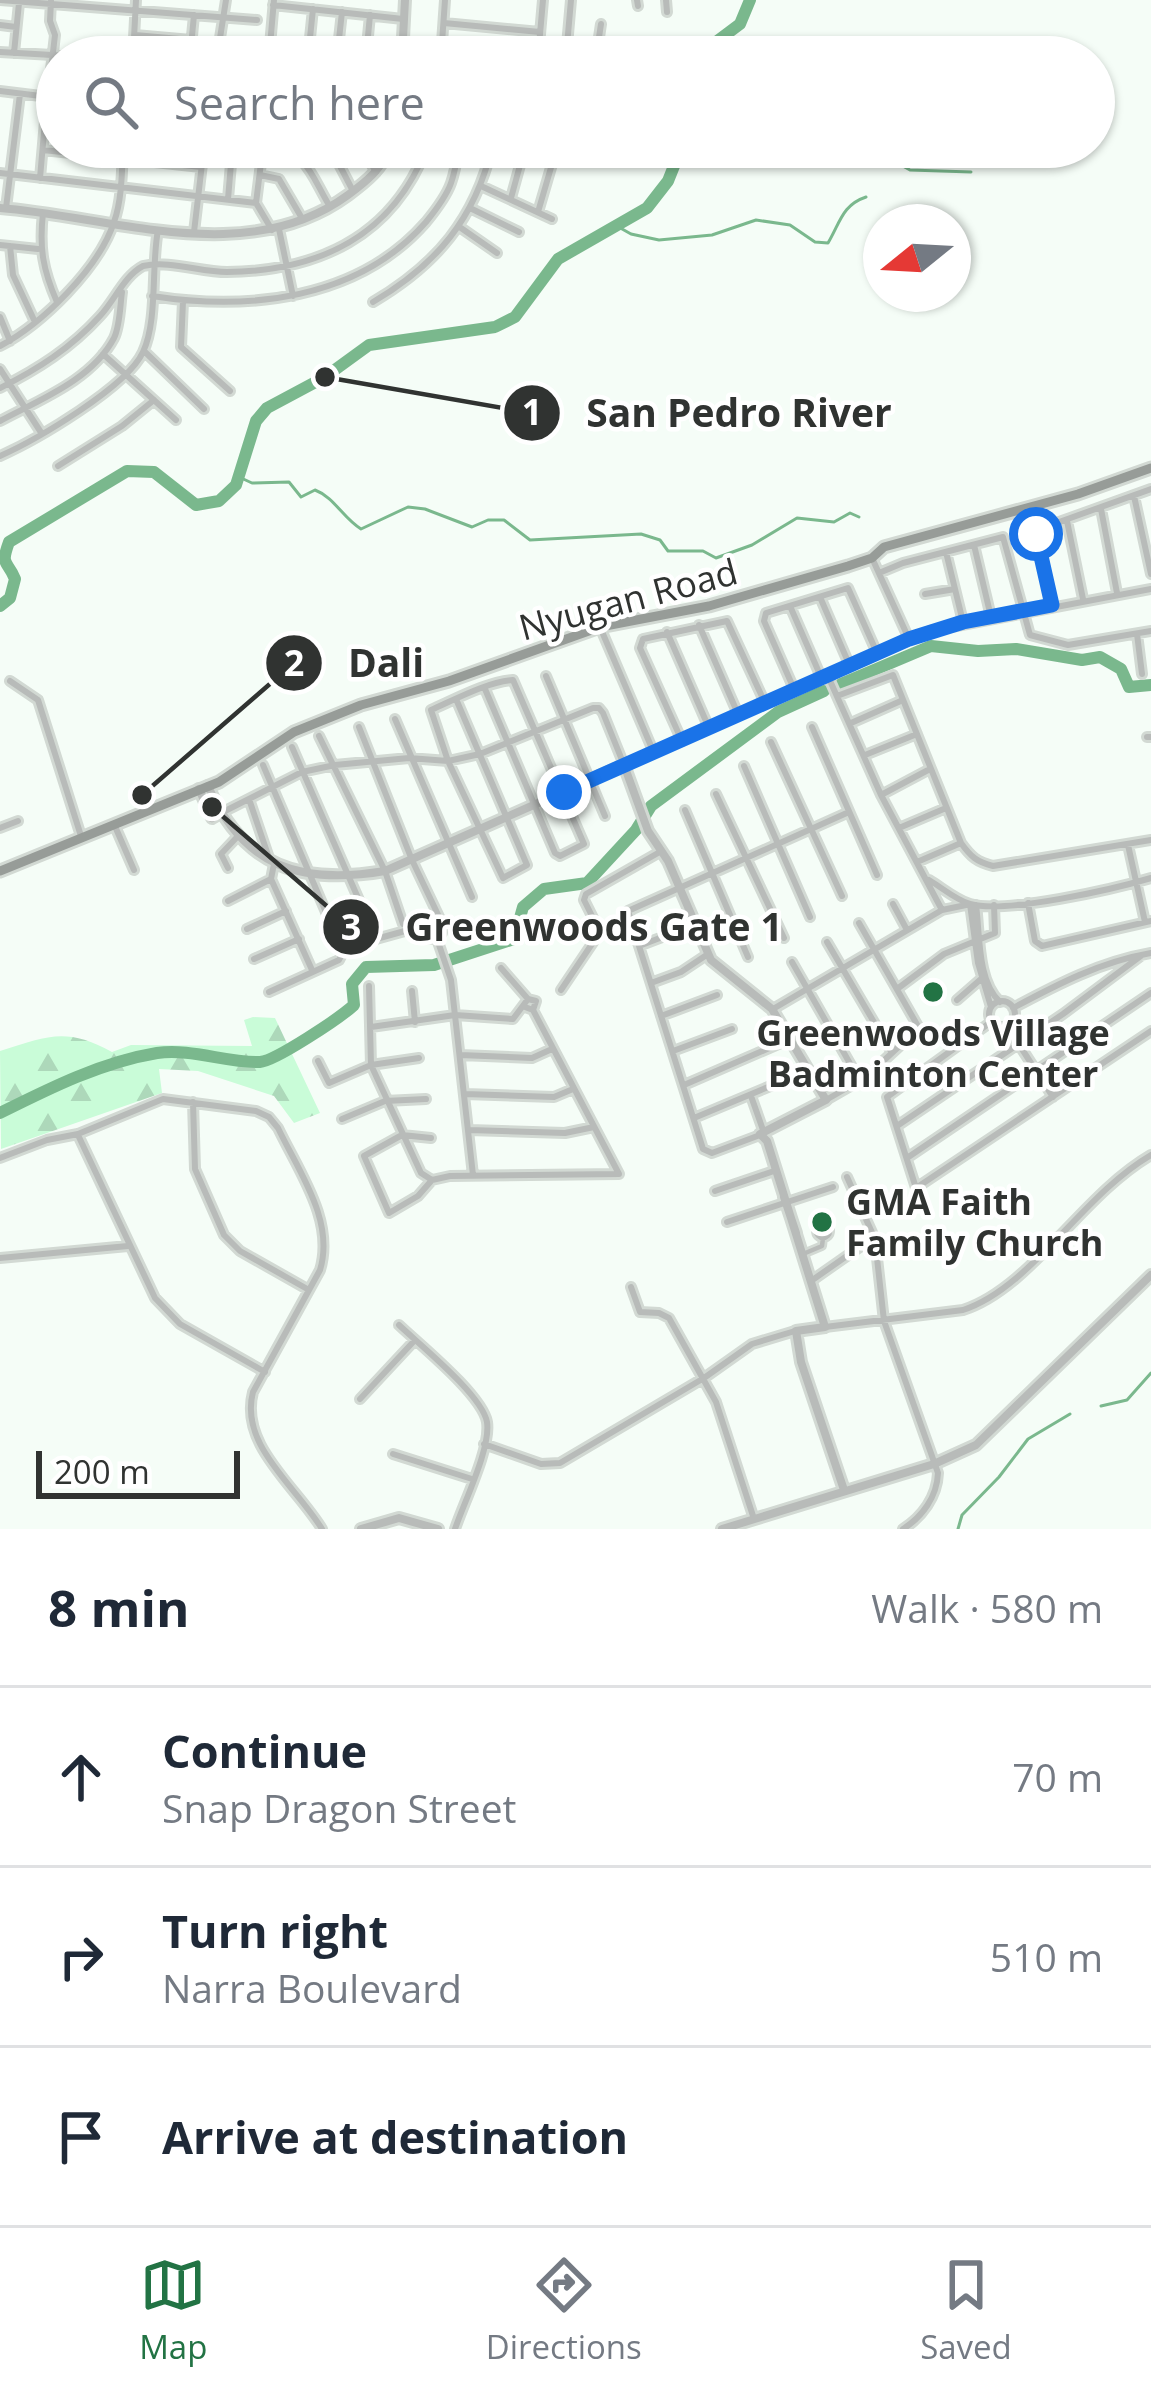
<!DOCTYPE html>
<meta charset="utf-8">
<style>
body{margin:0;font-family:"Open Sans",sans-serif;background:#f2f2f3;color:#1f2937}
.compass{position:absolute;left:863px;top:204px;width:108px;height:108px;border-radius:50%;background:#fff;box-shadow:0 3px 9px #0004;rotate:252deg}
.scale{position:absolute;left:36px;bottom:30px;width:204px;box-sizing:border-box;padding-left:12px;border:6px solid #303331;border-top:0;font-size:33px;line-height:42px;white-space:nowrap;color:#303331;-webkit-text-stroke:9px #fff;paint-order:stroke}
.stop{position:absolute;width:36px;height:36px;margin:-27px;border:9px solid #1a73e8;border-radius:50%;background:#fff}
.stop.end{background:#1a73e8;border-color:#fff;box-shadow:0 3px 12px #0008}
.list{margin:0;padding:0;list-style:none}
h2{display:flex;justify-content:space-between;align-items:center;height:156px;margin:0;padding:0 48px;font-size:51px}
h2 small{font-size:39px;font-weight:400;color:#747a83}
.list li{display:grid;grid-template-columns:78px 1fr auto;gap:36px;align-items:center;box-sizing:border-box;height:180px;padding:0 48px;border-top:3px solid #e0e1e3}
.list b{display:block;font-size:45px;white-space:nowrap}
.list p{margin:0;font-size:39px;white-space:nowrap;color:#747a83}
.list em{font-size:39px;font-style:normal;color:#747a83}
.icon{flex:none;width:66px;height:66px;fill:none;stroke:currentColor;stroke-width:2;stroke-linecap:round;stroke-linejoin:round}
.map{position:relative;flex:none;width:1151px;height:1529px;overflow:hidden}
.search{position:absolute;background:#fff;box-shadow:0 3px 9px #0004;left:36px;right:36px;top:36px;height:132px;display:flex;align-items:center;gap:30px;box-sizing:border-box;padding:0 42px;border-radius:66px;color:#747a83;font-size:45px}
.sheet{height:696px;background:#fff}
nav{display:flex;justify-content:space-around;align-items:center;box-sizing:border-box;height:168px;border-top:3px solid #e0e1e3;background:#fff;font-size:33px;color:#747a83}
nav a{display:grid;justify-items:center;gap:6px}
nav .on{color:#227344}
.map>svg:first-child{display:block}
</style>
<div class="map">
<svg width="1151" height="1529" viewBox="0 0 1151 1529">
<defs>
<pattern id="forest-firs" width="22" height="20" patternUnits="userSpaceOnUse" patternTransform="scale(3)"><rect width="22" height="20" fill="#c9fcd8"/><path d="M5 1l3.5 6h-7zM16 11l3.5 6h-7z" fill="#add8ba"/></pattern>
</defs>
<rect width="100%" height="100%" fill="#f5fdf7"/>
<path fill="url(#forest-firs)" d="M253 1017 275 1018 320 1113 294 1123 274 1096 198 1071 159 1069 162 1093 1 1149 0 1051C48 1036 66 1027 112 1052L131 1045 252 1046 244 1020Z"/>
<g fill="none" stroke-linecap="round" stroke-linejoin="round">
<path stroke="#7ab88d" stroke-width="3" d="M795 147 802 156 872 149 910 170 971 172
M615 225 631 234 659 240 712 235 756 220 790 225 815 242 828 243C840 223 842 205 866 197
M239 477 252 483 289 482 301 497 315 490C334 497 343 518 361 529L408 507 425 509 472 527 488 520H504L530 540 641 534 660 540 668 551H703L716 558 752 545 797 518 834 522 850 513 859 517
M1101 1406 1127 1400 1151 1373
M958 1529 962 1515 999 1477 1028 1439 1070 1414"/>
<path stroke="#7ab88d" stroke-width="12" d="M696 57 740 24 750 0
M0 606 10 598 15 579C7 559 0 567 9 542L127 471 154 472 196 505 219 501 236 485 256 421 267 408 325 377 369 345 495 327 515 317 558 259 647 208 668 181 678 156 677 147
M841 684 931 646 978 651 1016 649 1082 660 1100 657 1121 669 1129 687 1151 685
M0 1113C50 1088 102 1062 157 1053 191 1048 227 1063 260 1062 275 1061 340 1018 354 1005L352 984 366 967 434 965 514 939 523 907 544 889 587 883 636 830 651 806 778 712 824 691"/>
<g stroke="#d2d9d3" stroke-width="10">
<path id="pedestrian" d="M816 1231a7 7 0 1 1 14 0a7 7 0 1 1-14 0Z
M803 1254 822 1246 823 1238"/>
</g>
<g stroke="#d2d9d3" stroke-width="12">
<path id="minor" d="M0 0 257 20
M637 0 638 6
M666 0 667 12
M273 5 403 19
M444 23 540 32
M0 25 16 27
M135 35 191 40
M441 51 498 57
M0 52 87 57
M14 53 19 3
M133 57 136 0
M190 57 194 15
M217 57 226 0
M269 57 274 0
M308 57 313 9
M337 57 342 12
M366 57 370 15
M441 57 445 0
M538 57 543 0
M566 57 571 0
M596 57 601 24
M0 91 57 98
M45 121 55 35 50 21 51 1
M271 147C308 153 311 175 329 205
M330 147 353 191
M361 147 376 172
M43 150 201 167
M556 156 585 160 595 147
M306 162 331 152
M0 173 256 203 272 230
M260 175 279 179 303 220
M40 178 45 121 57 122
M481 186 552 219
M511 198 525 147
M228 199 232 152
M256 203 263 147
M6 208 20 94
M470 208 519 232
M538 212 557 147
M43 213C39 248 43 270 57 302
M461 228 497 253
M279 229 293 296
M194 232 204 147
M0 245 38 249
M10 246 13 275 35 322
M152 296C248 311 358 300 426 222 435 211 446 197 451 183 455 172 457 159 459 147
M183 301 181 347 230 391
M373 302C436 265 475 219 492 147
M0 317 10 341
M0 346C42 324 99 268 114 222 122 200 122 171 123 147
M144 351 204 409
M103 354 176 420
M0 369 42 434
M0 388C38 369 71 348 100 316 115 300 124 276 143 266 170 260 200 272 227 272 319 271 393 236 427 147
M0 421C39 400 92 380 114 338 120 326 120 306 122 292
M0 456C36 440 127 387 143 352 158 320 151 266 158 230
M58 466 122 426 154 400
M1134 496 1151 574
M1101 509 1117 593
M1067 521 1083 599
M974 545 991 617
M946 552 963 622
M872 558 909 639
M879 573 903 563 1003 537 1030 635 1068 645 1151 631
M925 594 955 589
M820 597 849 664
M1052 605 1037 530 1151 489
M790 606 821 677
M699 625 738 714
M600 627 654 753
M667 632 709 728
M1137 634 1142 674
M827 674 881 795 942 910
M546 676 605 816
M10 681 38 700 81 836
M794 689 764 621 766 613 848 588 877 653
M837 696 893 675 961 843C971 857 977 862 993 866L1151 840
M456 699 527 865 503 878 448 761 431 710C456 699 487 682 513 680L584 844 560 856 555 853 485 689
M395 719 472 897
M851 723 903 700
M359 727 412 860 441 921
M812 727 877 875
M319 736 385 871 403 924
M1147 737H1151
M682 741 640 648 643 639 727 621 765 703
M771 742 842 896
M292 747 376 939 441 921
M865 755 917 734
M263 765 343 952 339 960 269 992
M744 766 810 917
M716 794 784 938
M881 795 930 769
M249 799 269 858
M685 810 748 957
M221 813 302 772 335 765 409 758 448 761 480 754 593 708H599L603 713 624 765 930 631 1151 589
M114 824 134 870
M0 828 18 821
M899 828 946 808
M1128 845 1145 922
M917 862 961 843
M274 864 271 879 312 970
M228 868 221 854 238 836
M929 880C941 887 956 900 970 904 1006 914 1114 889 1151 878
M228 901 271 879
M1028 903 1035 941 1042 946 1151 921
M893 904 907 930
M970 904 978 963 991 1007
M976 905C980 934 977 981 1000 1002
M441 921 442 933 437 939 451 980 473 1175
M247 929 286 911
M415 931 424 938 437 939
M827 942 892 1053
M639 946 665 936
M254 959 299 939
M792 962 860 1081
M501 968 528 999
M651 983 681 972 708 954
M369 986 371 1065 421 1173 432 1180
M897 989 944 954 995 933 994 905
M561 990 600 932 584 900 586 894 658 853
M412 991 415 1022
M957 1000 981 979
M989 1014a13 13 0 1 1 26 0a13 13 0 1 1-26 0Z
M1013 1008C1058 984 1100 962 1151 953
M773 1009 942 910 966 905
M661 1016 717 995
M991 1022 887 1097 916 1188 1151 1031
M1007 1026 1053 1097
M371 1027 455 1015 513 1019 528 999 536 1001 533 1010 525 1007
M673 1051 732 1029
M460 1055 532 1058 552 1049
M318 1061 329 1083 371 1065 419 1058
M684 1085 790 1039
M465 1094 554 1097 573 1089
M751 1096 763 1130
M826 1100 866 1077 919 1028 859 923
M193 1102 195 1169 224 1235 240 1251 309 1290
M694 1118 809 1070
M342 1119 385 1101 426 1099
M897 1126 1063 1014 1142 955
M469 1130 565 1133 594 1127
M78 1135 155 1298 180 1324 265 1372
M760 1135 712 1153 703 1149 628 911 849 812
M431 1138 402 1135 364 1156 389 1213 418 1196 432 1180
M0 1158 47 1140 78 1134 163 1099 256 1111 269 1117 278 1128C299 1172 335 1221 320 1270L253 1392C239 1445 296 1486 322 1529
M907 1158 1151 993
M432 1180 450 1176 619 1174 533 1010
M715 1191 774 1171
M727 1222 833 1187
M0 1258 128 1246
M877 1258 884 1321 938 1473C937 1497 922 1517 903 1529
M811 1281 874 1237 847 1177
M631 1287 640 1312 659 1313 669 1318 716 1402 754 1519
M399 1325C420 1345 482 1395 487 1422 491 1448 464 1502 455 1529
M825 1327 963 1310C1031 1288 1082 1195 1151 1155
M360 1399 415 1340
M484 1444 541 1464 560 1463 704 1378 752 1344 795 1331
M393 1454 472 1479"/>
</g>
<g stroke="#d2d9d3" stroke-width="14">
<path id="tertiary" d="M402 57 405 0
M0 208C114 217 247 269 348 195 367 181 382 169 390 147
M208 786C244 868 301 885 385 871L624 765 648 831 668 861 711 960 772 1009 826 1100 760 1134 767 1141 825 1327 796 1331 801 1362 844 1490
M199 789 212 818 221 813
M784 1197 796 1233
M361 1529 399 1518 438 1529
M722 1529 934 1464 976 1445 1151 1275"/>
</g>
<g stroke="#d2d9d3" stroke-width="15">
<path id="secondary" d="M0 871 219 782 294 732 361 705 449 681 600 627 709 606 848 566 872 558 884 547 1078 494 1151 468"/>
</g>
<use href="#pedestrian" stroke="#b8bbb9" stroke-width="4.5"/>
<use href="#minor" stroke="#b8bbb9" stroke-width="6"/>
<use href="#tertiary" stroke="#b8bbb9" stroke-width="8"/>
<use href="#secondary" stroke="#979c98" stroke-width="9"/>
</g>
<g fill="none" stroke-linecap="round" stroke-linejoin="round">
<path stroke="#1a73e8" stroke-width="15" d="M564 792 909 639 963 622 1052 605 1036 534"/>
</g>
<g fill="#227344" stroke="#fff" stroke-width="4.5">
<circle cx="933" cy="992" r="12"/>
<circle cx="822" cy="1222" r="12"/>
</g>
<g text-anchor="middle" dominant-baseline="central" stroke-width="9" stroke-linejoin="round" paint-order="stroke">
<g font-size="36" fill="#303331" stroke="#fff">
<text transform="translate(628 599) rotate(-15)">Nyugan Road</text>
</g>
<g font-size="36" font-weight="bold" fill="#303331" stroke="#fff">
<text x="933" y="1032">Greenwoods Village<tspan x="933" dy="41">Badminton Center</tspan></text>
<text x="846" y="1201" text-anchor="start">GMA Faith<tspan x="846" dy="41">Family Church</tspan></text>
</g>
</g>
<path fill="none" stroke="#303331" stroke-width="4.5" d="M325 377L532 413M142 795L294 663M212 807L351 927"/>
<g fill="#303331" stroke="#fff" stroke-width="4.5">
<circle cx="325" cy="377" r="12"/>
<circle cx="142" cy="795" r="12"/>
<circle cx="212" cy="807" r="12"/>
<circle cx="532" cy="413" r="30"/>
<circle cx="294" cy="663" r="30"/>
<circle cx="351" cy="927" r="30"/>
</g>
<g font-size="36" text-anchor="middle" font-weight="bold" fill="#fff">
<text x="532" y="425">1</text>
<text x="294" y="676">2</text>
<text x="351" y="940">3</text>
</g>
<g font-size="39" text-anchor="middle" font-weight="bold" fill="#303331" stroke="#fff" stroke-width="9" stroke-linejoin="round" paint-order="stroke">
<text x="739" y="427">San Pedro River</text>
<text x="386" y="677">Dali</text>
<text x="594" y="941">Greenwoods Gate 1</text>
</g>
</svg>
<svg class="compass" viewBox="-18 -18 36 36"><path d="M0-13l5 13h-10z" fill="#e53935"/><path d="M0 13l5-13h-10z" fill="#747a83"/></svg>
<div class="scale">200 m</div>
<div class="stop" style="left:1036px;top:534px"></div>
<div class="stop end" style="left:564px;top:792px"></div>
<div class="search"><svg class="icon" aria-label="search" viewBox="0 0 24 24"><circle cx="10" cy="10" r="6"/><path d="M15 15l6 6"/></svg>Search here</div>
</div>
<section class="sheet">
<h2>8 min<small>Walk · 580 m</small></h2>
<ul class="list">
<li><svg class="icon" aria-label="ahead" viewBox="0 0 24 24"><path d="M12 20V5M6 11l6-6 6 6"/></svg><div><b>Continue</b><p>Snap Dragon Street</p></div><em>70 m</em></li>
<li><svg class="icon" aria-label="right" viewBox="0 0 24 24"><path d="M7 20v-9h11M14 6l5 5-5 5"/></svg><div><b>Turn right</b><p>Narra Boulevard</p></div><em>510 m</em></li>
<li><svg class="icon" aria-label="arrive" viewBox="0 0 24 24"><path d="M6 21V4h12l-3 4 3 4H6"/></svg><div><b>Arrive at destination</b></div></li>
</ul>
</section>
<nav>
<a class="on"><svg class="icon" aria-label="map" viewBox="0 0 24 24"><path d="M3 6l6-2 6 2 6-2v14l-6 2-6-2-6 2zM9 4v14M15 6v14"/></svg>Map</a>
<a><svg class="icon" aria-label="directions" viewBox="0 0 24 24"><path d="M12 3l9 9-9 9-9-9zM9 14v-3h6M13 9l2 2-2 2"/></svg>Directions</a>
<a><svg class="icon" aria-label="saved" viewBox="0 0 24 24"><path d="M7 4h10v16l-5-4-5 4z"/></svg>Saved</a>
</nav>
